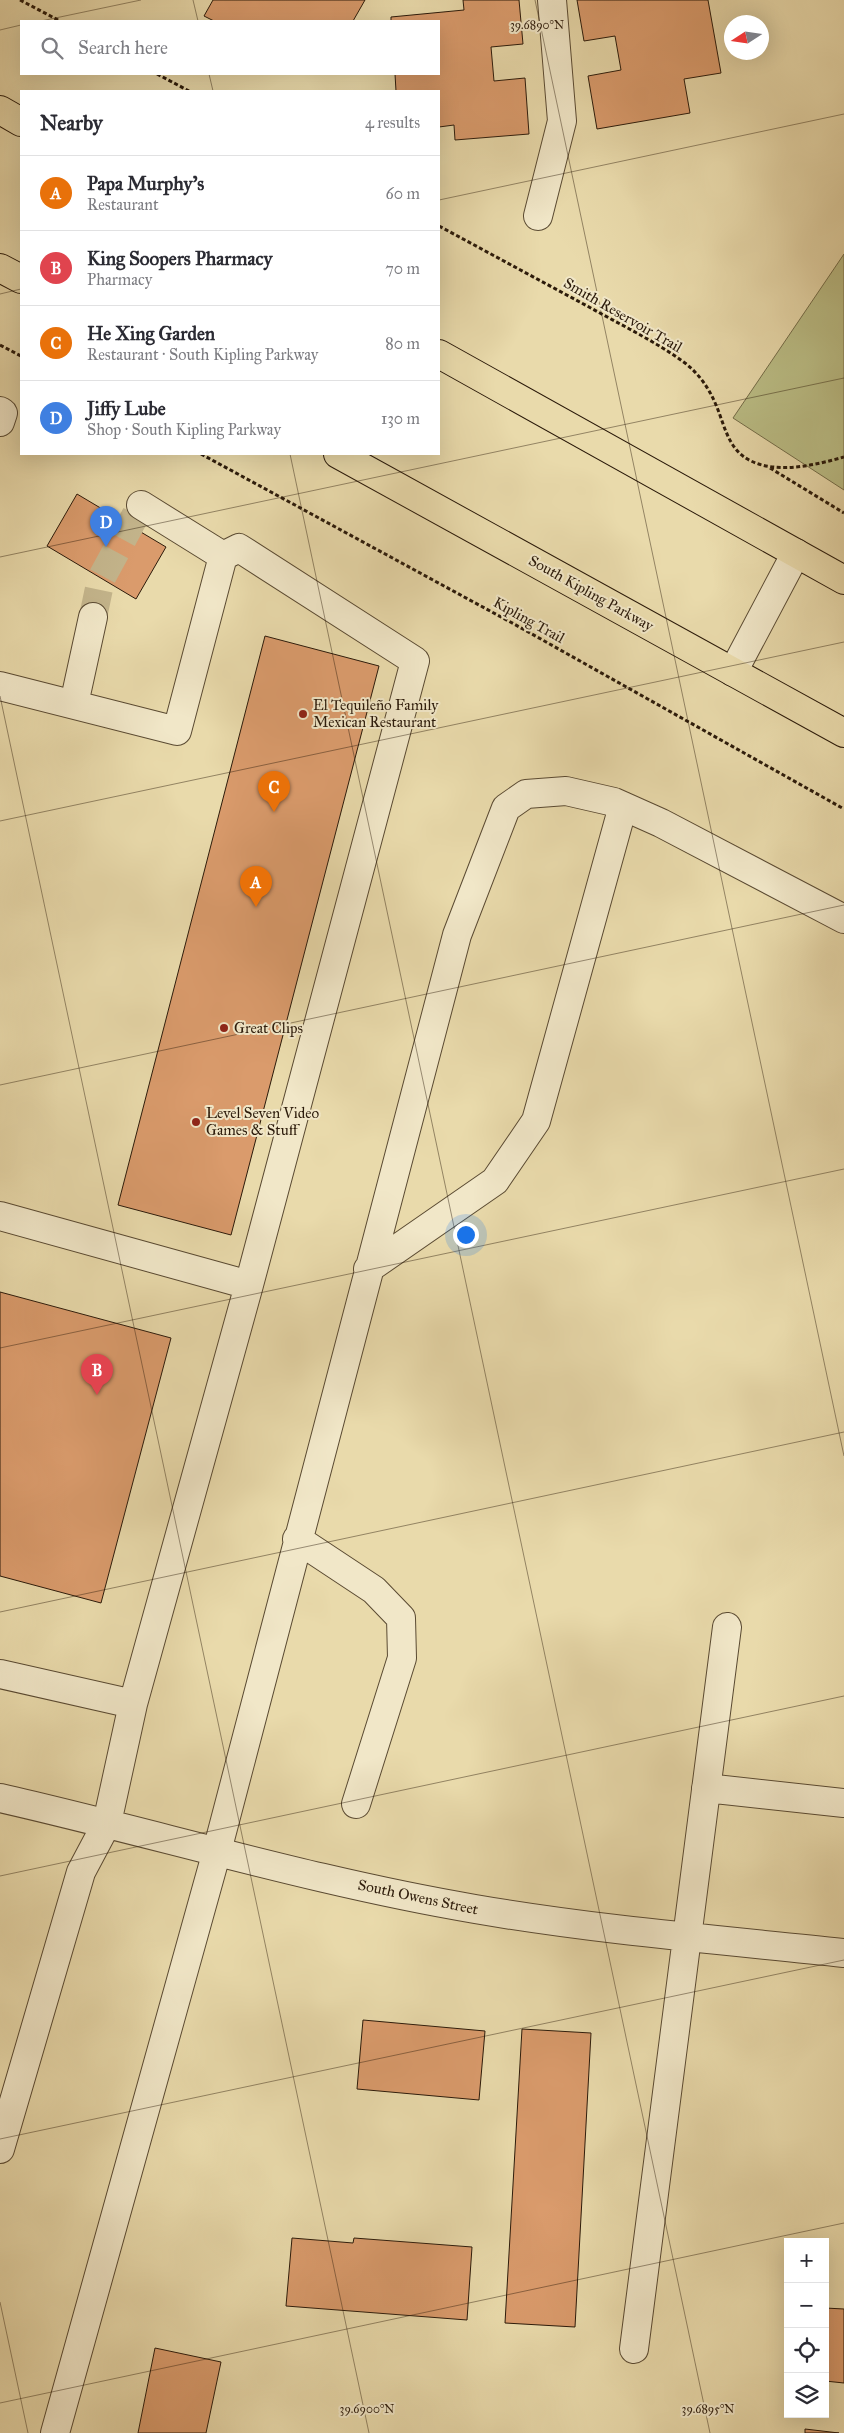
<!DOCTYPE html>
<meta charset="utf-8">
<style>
body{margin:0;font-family:"IM FELL Great Primer",serif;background:#f2f2f3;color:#2b2b33}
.controls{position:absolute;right:15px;bottom:15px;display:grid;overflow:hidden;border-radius:0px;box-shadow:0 5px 20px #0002}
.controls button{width:45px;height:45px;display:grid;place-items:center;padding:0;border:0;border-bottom:1px solid #e1e1e2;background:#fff;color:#2b2b33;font:25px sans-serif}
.compass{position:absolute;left:724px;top:15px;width:45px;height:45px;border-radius:50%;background:#fff;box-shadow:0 5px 20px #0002;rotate:258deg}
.you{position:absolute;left:465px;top:1234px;width:18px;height:18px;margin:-12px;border:4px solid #fff;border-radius:50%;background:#1a73e8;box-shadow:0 0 0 8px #1a73e833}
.badge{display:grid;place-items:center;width:32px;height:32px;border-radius:50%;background:#0b8043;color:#fff;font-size:16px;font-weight:700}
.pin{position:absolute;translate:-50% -41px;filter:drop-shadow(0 1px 2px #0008)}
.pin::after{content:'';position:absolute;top:26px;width:18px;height:15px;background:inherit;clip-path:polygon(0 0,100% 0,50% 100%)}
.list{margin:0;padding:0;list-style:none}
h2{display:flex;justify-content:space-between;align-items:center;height:65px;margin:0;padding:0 20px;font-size:21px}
h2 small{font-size:16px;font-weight:400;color:#7c7c81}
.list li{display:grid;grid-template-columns:32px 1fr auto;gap:15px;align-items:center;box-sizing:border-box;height:75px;padding:0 20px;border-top:1px solid #e1e1e2}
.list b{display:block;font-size:19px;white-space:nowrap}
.list p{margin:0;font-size:16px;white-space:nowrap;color:#7c7c81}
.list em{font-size:16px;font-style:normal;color:#7c7c81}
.icon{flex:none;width:28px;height:28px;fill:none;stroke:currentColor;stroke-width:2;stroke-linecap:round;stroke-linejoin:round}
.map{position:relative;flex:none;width:844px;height:2433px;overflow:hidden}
.search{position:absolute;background:#fff;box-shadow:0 5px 20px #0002;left:20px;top:20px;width:420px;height:55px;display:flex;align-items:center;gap:12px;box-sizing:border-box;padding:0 18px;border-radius:0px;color:#7c7c81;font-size:19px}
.panel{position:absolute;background:#fff;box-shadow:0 5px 20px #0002;left:20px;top:90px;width:420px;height:365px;border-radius:0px}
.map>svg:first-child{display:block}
</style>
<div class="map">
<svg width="844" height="2433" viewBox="0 0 844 2433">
<rect width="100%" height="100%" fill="#e9daab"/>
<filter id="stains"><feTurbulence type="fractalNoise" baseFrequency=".004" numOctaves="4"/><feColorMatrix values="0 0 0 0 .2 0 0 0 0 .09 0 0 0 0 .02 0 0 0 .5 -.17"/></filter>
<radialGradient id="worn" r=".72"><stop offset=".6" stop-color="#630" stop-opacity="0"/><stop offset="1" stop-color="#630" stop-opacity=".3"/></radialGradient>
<path fill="#bbbe86" stroke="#736c48" d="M844 254V490L733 418Z"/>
<path fill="#da9b6c" stroke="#2b1a0a" d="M213 0H365L353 21H214L204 16Z
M463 0H519L523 44 491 47 494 81 525 78 529 134 455 140 454 125 439 127V91H396L395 74H439V21H391V17L464 10Z
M577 0H708L721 73 684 79 690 113 597 129 588 76 621 70 615 36 584 41Z
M77 494 166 547 136 599 47 546Z
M265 636 379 666 231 1235 118 1205Z
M0 1292 171 1338 101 1603 0 1576Z
M363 2020 485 2031 479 2100 357 2089Z
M522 2029 591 2033 575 2327 505 2323Z
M292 2238 353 2243 354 2238 472 2247 467 2320 286 2306Z
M825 2308 844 2309V2383L825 2381Z
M155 2348 221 2362 206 2433H138Z
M805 2429 839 2433H805Z"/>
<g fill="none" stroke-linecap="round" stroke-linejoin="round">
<path stroke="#c3b48b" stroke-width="28" stroke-dasharray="28 14" stroke-linecap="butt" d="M93 617 101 579 141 505"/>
<g stroke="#5a4a32" stroke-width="30">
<path id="minor" d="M538 216 562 121 552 0
M0 411 3 413 0 422
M141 505 223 556
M733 672 796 553
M0 686 177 731 223 556 239 548 415 661 249 1285 133 1704 107 1823 81 1872 0 2149
M74 704 93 617
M0 1216 249 1285
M368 1269 495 1181 536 1121 623 806
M297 1539 374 1590 401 1618 402 1658 356 1804
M0 1674 133 1704
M706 1788 844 1803
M0 1798C158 1834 315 1882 475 1909 597 1930 721 1940 844 1953
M634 2349 727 1627
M55 2433 217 1851 457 935 506 808 526 794 566 791 614 802 661 823 844 919"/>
</g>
<g stroke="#2b1a0a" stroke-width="30">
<path id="major" d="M0 110 21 122
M0 268 21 279
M439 354 844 580
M338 454 844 733"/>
</g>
<path stroke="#2b1a0a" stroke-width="3" stroke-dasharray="4 2.5" stroke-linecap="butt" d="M20 0 60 21
M157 74 189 91
M439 226C489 253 539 280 589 307 621 325 655 341 685 363 699 374 709 388 716 405 725 426 728 450 751 461 778 474 816 465 844 457
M0 345 21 356
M201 454 514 624 844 809
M770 468 844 513"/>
<use href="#minor" stroke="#f1e7c8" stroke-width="28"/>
<use href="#major" stroke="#e9daab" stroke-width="28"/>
</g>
<path fill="none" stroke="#2b1a0a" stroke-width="1" stroke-opacity="0.45" d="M193 0 198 21M535 0 844 1456M41 21 141 0M0 30 21 25M209 74 213 91M439 200 844 114M0 294 21 289M290 454 710 2433M0 557 844 378M0 696 369 2433M0 821 844 642M0 1085 844 905M0 1348 844 1169M0 1612 844 1432M0 1876 844 1696M0 2139 844 1960M0 2302 28 2433M0 2403 844 2223"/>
<g fill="#8f2418" stroke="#f1e7c8" stroke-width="2">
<circle cx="303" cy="714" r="5"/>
<circle cx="224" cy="1028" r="5"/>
<circle cx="196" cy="1122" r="5"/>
</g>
<g text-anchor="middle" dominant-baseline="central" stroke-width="4" stroke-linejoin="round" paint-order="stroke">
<g font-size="15" fill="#2b1a0a" stroke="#f1e7c8">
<text transform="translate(623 315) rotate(30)">Smith Reservoir Trail</text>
<text transform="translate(591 593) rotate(29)">South Kipling Parkway</text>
<text transform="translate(529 620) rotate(29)">Kipling Trail</text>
<text transform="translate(418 1897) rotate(12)">South Owens Street</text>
</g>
<g font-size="15" fill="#2b1a0a" stroke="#f1e7c8" text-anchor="start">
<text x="313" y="705">El Tequileño Family<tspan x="313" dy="17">Mexican Restaurant</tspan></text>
<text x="234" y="1028">Great Clips</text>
<text x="206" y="1113">Level Seven Video<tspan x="206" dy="17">Games &amp; Stuff</tspan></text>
</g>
</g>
<g font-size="12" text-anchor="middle" fill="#2b1a0a" stroke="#f1e7c8" stroke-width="4" stroke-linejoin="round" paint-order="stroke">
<text x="537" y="29">39.6890°N</text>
<text x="367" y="2413">39.6900°N</text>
<text x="708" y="2413">39.6895°N</text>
</g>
<rect width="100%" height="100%" filter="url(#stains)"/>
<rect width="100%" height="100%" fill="url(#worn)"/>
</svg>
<div class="controls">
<button>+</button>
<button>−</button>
<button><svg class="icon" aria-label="locate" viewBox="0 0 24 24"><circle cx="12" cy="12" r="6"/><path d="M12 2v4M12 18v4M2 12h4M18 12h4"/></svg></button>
<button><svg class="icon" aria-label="layers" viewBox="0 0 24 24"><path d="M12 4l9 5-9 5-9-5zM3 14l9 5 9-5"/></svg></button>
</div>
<svg class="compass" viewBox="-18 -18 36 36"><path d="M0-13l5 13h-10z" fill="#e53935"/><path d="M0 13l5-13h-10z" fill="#7c7c81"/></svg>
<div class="you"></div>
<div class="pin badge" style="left:256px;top:907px;background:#e8710a">A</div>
<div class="pin badge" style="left:97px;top:1395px;background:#e0444e">B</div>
<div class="pin badge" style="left:274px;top:812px;background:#e8710a">C</div>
<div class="pin badge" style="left:106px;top:547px;background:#3f7fe0">D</div>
<div class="search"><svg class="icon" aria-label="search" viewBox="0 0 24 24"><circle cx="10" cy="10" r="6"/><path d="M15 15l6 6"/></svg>Search here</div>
<section class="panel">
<h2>Nearby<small>4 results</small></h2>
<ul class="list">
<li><span class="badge" style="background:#e8710a">A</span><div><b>Papa Murphy's</b><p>Restaurant</p></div><em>60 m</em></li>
<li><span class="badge" style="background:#e0444e">B</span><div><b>King Soopers Pharmacy</b><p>Pharmacy</p></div><em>70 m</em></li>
<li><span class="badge" style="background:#e8710a">C</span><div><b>He Xing Garden</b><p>Restaurant · South Kipling Parkway</p></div><em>80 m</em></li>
<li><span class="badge" style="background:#3f7fe0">D</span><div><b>Jiffy Lube</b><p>Shop · South Kipling Parkway</p></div><em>130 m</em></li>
</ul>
</section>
</div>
